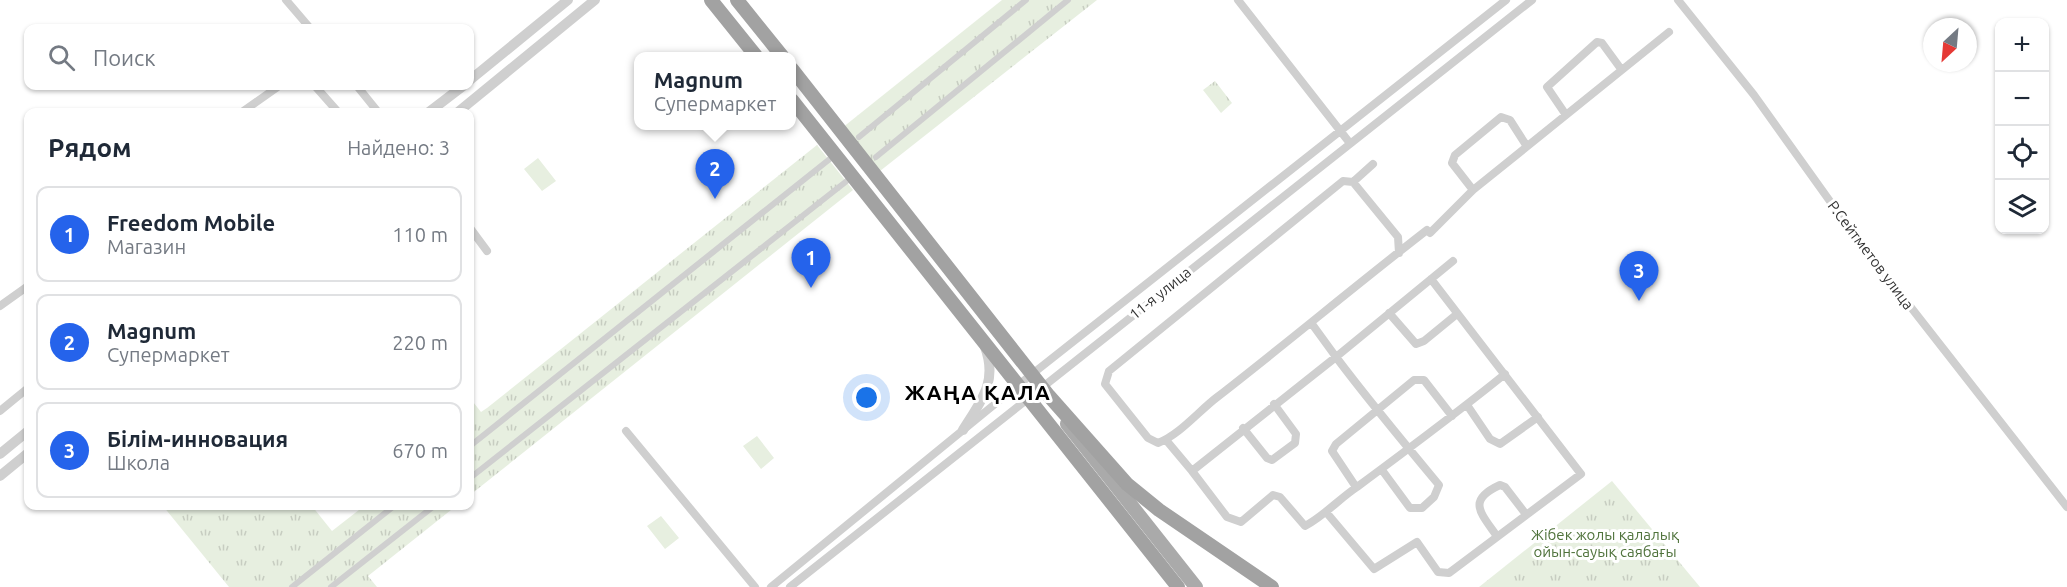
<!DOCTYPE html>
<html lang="ru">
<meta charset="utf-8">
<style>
body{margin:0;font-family:Ubuntu,sans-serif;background:#f6f6f7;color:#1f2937}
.controls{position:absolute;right:18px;top:18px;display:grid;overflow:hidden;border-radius:12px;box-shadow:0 2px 4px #0004}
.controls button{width:54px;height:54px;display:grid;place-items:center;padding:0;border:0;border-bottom:2px solid #e0e1e3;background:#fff;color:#1f2937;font:30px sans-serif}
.compass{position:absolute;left:1923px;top:18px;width:54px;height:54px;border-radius:50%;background:#fff;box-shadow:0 2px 4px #0004;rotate:206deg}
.you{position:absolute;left:867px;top:398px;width:21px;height:21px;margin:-15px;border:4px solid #fff;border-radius:50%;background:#1a73e8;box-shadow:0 0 0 9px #1a73e833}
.badge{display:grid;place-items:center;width:39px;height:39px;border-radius:50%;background:#2563eb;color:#fff;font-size:20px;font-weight:700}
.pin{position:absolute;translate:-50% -50px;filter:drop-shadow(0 2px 3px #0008)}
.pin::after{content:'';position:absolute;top:32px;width:21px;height:18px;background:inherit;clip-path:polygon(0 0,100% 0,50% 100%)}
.popup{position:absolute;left:634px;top:52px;width:162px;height:78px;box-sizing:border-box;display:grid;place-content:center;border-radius:12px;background:#fff;filter:drop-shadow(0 2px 4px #0005);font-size:20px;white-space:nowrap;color:#747a83}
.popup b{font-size:22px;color:#1f2937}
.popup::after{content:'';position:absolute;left:50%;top:100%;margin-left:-12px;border:12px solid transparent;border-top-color:#fff}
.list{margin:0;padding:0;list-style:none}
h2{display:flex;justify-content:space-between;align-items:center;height:78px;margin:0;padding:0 24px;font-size:26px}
h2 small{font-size:20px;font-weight:400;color:#747a83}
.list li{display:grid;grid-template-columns:39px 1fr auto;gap:18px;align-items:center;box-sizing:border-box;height:96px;margin:0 12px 12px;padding:0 12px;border:2px solid #e0e1e3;border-radius:12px}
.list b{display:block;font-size:22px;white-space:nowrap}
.list p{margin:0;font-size:20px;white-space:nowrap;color:#747a83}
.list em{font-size:20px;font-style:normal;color:#747a83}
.icon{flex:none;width:33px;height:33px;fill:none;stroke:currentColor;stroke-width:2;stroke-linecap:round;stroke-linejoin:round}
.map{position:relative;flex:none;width:2067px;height:587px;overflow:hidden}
.search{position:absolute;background:#fff;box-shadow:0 2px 4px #0004;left:24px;top:24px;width:450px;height:66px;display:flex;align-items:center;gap:15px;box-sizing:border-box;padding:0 21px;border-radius:12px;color:#747a83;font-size:22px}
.panel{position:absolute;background:#fff;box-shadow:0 2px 4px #0004;left:24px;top:108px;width:450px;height:402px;border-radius:12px}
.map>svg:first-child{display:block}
</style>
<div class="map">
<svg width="2067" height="587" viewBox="0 0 2067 587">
<defs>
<pattern id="park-tufts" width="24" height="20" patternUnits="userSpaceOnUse" patternTransform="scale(1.5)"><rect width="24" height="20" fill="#e7efe0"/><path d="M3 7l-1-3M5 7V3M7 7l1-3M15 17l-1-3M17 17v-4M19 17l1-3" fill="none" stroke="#c7cdc1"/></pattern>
</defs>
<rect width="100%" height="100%" fill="#fff"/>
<path fill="url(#park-tufts)" d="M1002 0H1097L880 171 842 128Z
M1215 81 1232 103 1221 113 1203 90Z
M817 145 853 190 470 495V398L481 412 487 408Z
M1612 481 1700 587H1479Z
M163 506H312L332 531 364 506H456L368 576 377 587H229Z"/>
<path fill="#e7efe0" d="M538 158 556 181 542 191 524 169Z
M757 436 774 458 761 469 743 446Z
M661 516 679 538 665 549 647 526Z"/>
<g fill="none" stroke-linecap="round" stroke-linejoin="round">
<path stroke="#cfcfcf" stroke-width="6" d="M859 137 1026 0
M876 157 1068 0
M470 446 831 158
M470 478 848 180
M292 587 394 506
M331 587 434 506"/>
<path stroke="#cfcfcf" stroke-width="8" d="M286 0 310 28
M1238 0 1349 142
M1678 0 1754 95 1852 232 2067 507
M315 86 338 112
M357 86 378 112
M242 112 279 86
M1566 115 1547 87 1597 42 1602 43 1621 69
M1353 182 1373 164
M1473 190 1452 163 1455 155 1501 117 1510 120 1526 145
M470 228 487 251
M1430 233 1473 190 1669 32
M1399 253 1398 237 1353 182 1343 181 1109 371 1105 384 1148 438 1158 443C1179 435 1198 412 1216 398 1287 343 1356 285 1427 230
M0 306 28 286
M1389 313 1416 344 1424 341 1457 314
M1312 324 1336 357 1453 261
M1467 405 1490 439 1500 444 1538 417
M0 411 28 388
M1243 428 1267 458 1272 460 1295 443 1296 434 1274 404
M626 431 755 587
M1166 440 1192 471
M1382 470 1410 508H1422L1434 497 1439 485C1404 443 1369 401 1336 357L1192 471 1227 517 1241 522 1273 495 1280 497 1305 526C1324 516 1339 499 1357 487 1407 450 1457 413 1505 374
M1356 487 1332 451 1336 444 1414 380H1424L1452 416
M1326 512 1374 569 1417 542 1438 572 1449 573 1581 474 1431 279
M1496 535C1480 512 1467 500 1500 485L1505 487 1525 513
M771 587 1017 386 1506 0
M790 587 1532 0"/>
<path stroke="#cfcfcf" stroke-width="10" d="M470 80 568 0
M429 112 463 86
M458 112 595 0
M963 430C981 401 998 382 985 347
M0 454 28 431
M0 476 28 453"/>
<path stroke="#aaa" stroke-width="14" d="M1067 424 1196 587"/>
<path stroke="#a2a2a2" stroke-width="14" d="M711 0 756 56
M737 0 782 56
M792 69 1049 396 1127 484 1159 510 1272 587
M792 100 1178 587"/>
</g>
<g text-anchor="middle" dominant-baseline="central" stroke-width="6" stroke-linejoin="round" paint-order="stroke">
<g font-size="15" fill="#323232" stroke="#fff">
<text transform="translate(1871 255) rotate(53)">Р.Сейтметов улица</text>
<text transform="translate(1160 293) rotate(-39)">11-я улица</text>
</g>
<g font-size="15" fill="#4f723b" stroke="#fff">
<text x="1605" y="534">Жібек жолы қалалық<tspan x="1605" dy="17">ойын-сауық саябағы</tspan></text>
</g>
<g font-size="21" font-weight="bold" letter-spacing="1.5" fill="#000" stroke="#fff">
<text x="978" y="392">ЖАҢА ҚАЛА</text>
</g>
</g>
</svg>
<div class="controls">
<button>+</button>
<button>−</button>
<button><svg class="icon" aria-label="locate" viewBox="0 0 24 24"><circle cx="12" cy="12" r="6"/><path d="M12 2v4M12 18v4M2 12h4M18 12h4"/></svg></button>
<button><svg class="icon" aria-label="layers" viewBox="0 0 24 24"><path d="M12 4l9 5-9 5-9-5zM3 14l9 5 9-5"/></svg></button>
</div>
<svg class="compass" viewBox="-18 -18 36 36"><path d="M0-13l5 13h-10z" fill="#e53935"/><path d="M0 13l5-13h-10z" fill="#747a83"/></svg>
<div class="you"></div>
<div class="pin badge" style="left:811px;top:288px">1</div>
<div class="pin badge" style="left:715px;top:199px">2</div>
<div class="popup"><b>Magnum</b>Супермаркет</div>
<div class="pin badge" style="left:1639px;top:301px">3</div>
<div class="search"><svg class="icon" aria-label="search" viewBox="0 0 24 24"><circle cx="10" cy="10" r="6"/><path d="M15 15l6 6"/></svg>Поиск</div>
<section class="panel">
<h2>Рядом<small>Найдено: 3</small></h2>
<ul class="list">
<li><span class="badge">1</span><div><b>Freedom Mobile</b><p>Магазин</p></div><em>110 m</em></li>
<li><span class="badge">2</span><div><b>Magnum</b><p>Супермаркет</p></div><em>220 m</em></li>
<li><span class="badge">3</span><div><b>Білім-инновация</b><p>Школа</p></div><em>670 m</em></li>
</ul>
</section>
</div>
